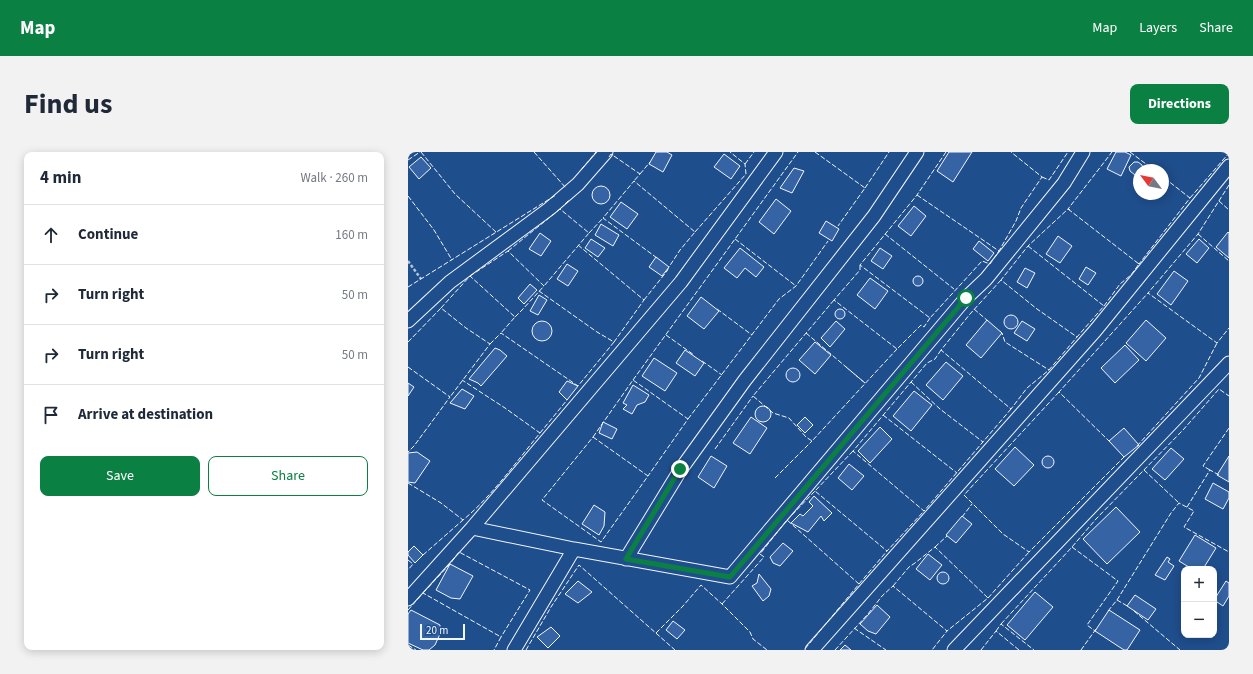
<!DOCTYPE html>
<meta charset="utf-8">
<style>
body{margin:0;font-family:"Source Sans 3",sans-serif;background:#f2f2f3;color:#1f2937}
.controls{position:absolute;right:12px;bottom:12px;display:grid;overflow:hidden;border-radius:8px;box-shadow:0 2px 10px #0003}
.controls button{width:36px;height:36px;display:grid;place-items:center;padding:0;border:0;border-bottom:1px solid #e0e1e3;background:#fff;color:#1f2937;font:20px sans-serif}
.compass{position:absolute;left:725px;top:12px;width:36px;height:36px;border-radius:50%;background:#fff;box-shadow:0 2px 10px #0003;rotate:302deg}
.scale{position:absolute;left:12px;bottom:10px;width:45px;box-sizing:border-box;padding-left:4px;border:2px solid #f2f6ff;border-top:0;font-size:11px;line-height:14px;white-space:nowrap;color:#f2f6ff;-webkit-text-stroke:3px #1f4e8c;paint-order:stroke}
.stop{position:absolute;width:12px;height:12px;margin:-9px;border:3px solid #0b8043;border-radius:50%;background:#fff}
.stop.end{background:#0b8043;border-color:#fff;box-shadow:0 1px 4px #0008}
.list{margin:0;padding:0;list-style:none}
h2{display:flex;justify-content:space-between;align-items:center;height:52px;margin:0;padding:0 16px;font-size:17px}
h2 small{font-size:13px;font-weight:400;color:#747a83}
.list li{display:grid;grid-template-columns:26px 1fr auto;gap:12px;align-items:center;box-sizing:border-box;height:60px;padding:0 16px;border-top:1px solid #e0e1e3}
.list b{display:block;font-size:15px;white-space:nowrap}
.list em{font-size:13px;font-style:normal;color:#747a83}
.actions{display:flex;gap:8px;padding:12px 16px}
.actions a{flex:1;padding:9px 0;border:1px solid #0b8043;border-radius:8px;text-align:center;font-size:14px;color:#0b8043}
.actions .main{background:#0b8043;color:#fff}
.icon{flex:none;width:22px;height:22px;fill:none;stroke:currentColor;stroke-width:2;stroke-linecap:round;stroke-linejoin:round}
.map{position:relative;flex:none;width:821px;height:498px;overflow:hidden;border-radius:8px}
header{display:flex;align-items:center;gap:24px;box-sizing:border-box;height:56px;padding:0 20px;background:#0b8043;color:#fff}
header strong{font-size:19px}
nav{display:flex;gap:22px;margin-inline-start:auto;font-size:14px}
.intro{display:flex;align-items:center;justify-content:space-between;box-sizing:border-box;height:96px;padding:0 24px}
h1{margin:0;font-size:28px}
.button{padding:10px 18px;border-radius:8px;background:#0b8043;color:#fff;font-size:14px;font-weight:700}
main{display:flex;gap:24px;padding:0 24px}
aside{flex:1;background:#fff;border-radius:8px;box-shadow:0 2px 10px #0003}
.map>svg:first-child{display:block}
</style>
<header>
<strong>Map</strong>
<nav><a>Map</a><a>Layers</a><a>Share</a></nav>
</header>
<div class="intro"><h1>Find us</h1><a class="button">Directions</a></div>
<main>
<aside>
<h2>4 min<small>Walk · 260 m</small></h2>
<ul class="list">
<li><svg class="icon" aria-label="ahead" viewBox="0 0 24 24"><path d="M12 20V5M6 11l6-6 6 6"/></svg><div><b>Continue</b></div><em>160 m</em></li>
<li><svg class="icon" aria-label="right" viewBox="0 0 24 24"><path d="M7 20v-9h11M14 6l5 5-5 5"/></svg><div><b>Turn right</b></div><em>50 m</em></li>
<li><svg class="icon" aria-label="right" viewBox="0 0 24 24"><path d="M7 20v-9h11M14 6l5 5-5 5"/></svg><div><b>Turn right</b></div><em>50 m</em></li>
<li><svg class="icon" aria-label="arrive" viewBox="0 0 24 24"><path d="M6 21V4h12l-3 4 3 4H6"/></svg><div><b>Arrive at destination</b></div></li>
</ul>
<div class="actions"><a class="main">Save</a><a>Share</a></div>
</aside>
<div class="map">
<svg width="821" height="498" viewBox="0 0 821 498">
<rect width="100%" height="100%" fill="#1f4e8c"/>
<path fill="#3563a3" stroke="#f2f6ff" d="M248 0H259L264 3 255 20 241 12Z
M541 0H564L545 30 529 19Z
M708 0H717L723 3 713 24 699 17Z
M316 2 332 14 323 27 306 15Z
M13 5 23 16 11 27 1 15Z
M726 10H730L734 13 735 17 731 18V23H727L722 19 721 15Z
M386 16 396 19 384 41 372 36Z
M184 43a9 9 0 1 1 18 0a9 9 0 1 1-18 0Z
M368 47 383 59 366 82 351 70Z
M213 50 230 62 219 77 202 65Z
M506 54 518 64 503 84 490 74Z
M418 69 431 77 424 89 411 81Z
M193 72 211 83 205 94 187 83Z
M820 80 821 81V106L808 95Z
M132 81 143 89 133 104 121 97Z
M650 84 664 94 652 111 638 102Z
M183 87 197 96 190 105 177 96Z
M791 87 801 96 789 111 778 102Z
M571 89 586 101 580 109 565 97Z
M332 96 356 115 348 125 337 116 329 126 316 116Z
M472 96 484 104 475 117 463 109Z
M248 105 261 115 254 124 241 115Z
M159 112 170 119 160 134 149 127Z
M678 115 688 121 680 133 671 127Z
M617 116 627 121 619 136 609 130Z
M766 119 780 129 763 153 749 142Z
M505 129a5 5 0 1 1 10 0a5 5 0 1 1-10 0Z
M462 126 480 139 467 157 449 143Z
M122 132 129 138 116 152 110 146Z
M131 143 139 148 130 163 122 159Z
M293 145 311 159 296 177 279 164Z
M427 162a5 5 0 1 1 10 0a5 5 0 1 1-10 0Z
M596 170a7 7 0 1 1 14 0a7 7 0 1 1-14 0Z
M579 168 594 181 573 206 558 193Z
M738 168 758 186 738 209 718 191Z
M428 169 437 177 422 195 413 186Z
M614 169 627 177 619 189 606 181Z
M124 179a10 10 0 1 1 20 0a10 10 0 1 1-20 0Z
M407 190 423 203 407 222 391 208Z
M717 193 731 208 707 231 693 216Z
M87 196 92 198 99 204 73 234 70 231 61 227Z
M277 198 296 211 287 224 268 211Z
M246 206 269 221 257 239 234 224Z
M538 210 555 224 535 248 518 233Z
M378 223a7 7 0 1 1 14 0a7 7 0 1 1-14 0Z
M159 229 170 234 159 248 151 240Z
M0 231 6 235 0 244Z
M225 233 241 243 237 250 229 253 224 262 215 257 219 253 215 251Z
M54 237 66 244 57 257 42 251Z
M506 239 524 253 503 279 485 264Z
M347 262a8 8 0 1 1 16 0a8 8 0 1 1-16 0Z
M343 265 359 276 342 302 325 291Z
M397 265 405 273 397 281 389 273Z
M195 270 209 277 204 287 191 281Z
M472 275 484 287 462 311 450 299Z
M716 276 731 293 716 305 701 289Z
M607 295 626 313 606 334 587 317Z
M763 296 776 307 757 328 744 317Z
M9 300 22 309 7 331 0 330V301Z
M303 304 319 314 306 336 290 325Z
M821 304V330L809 323Z
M634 310a6 6 0 1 1 12 0a6 6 0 1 1-12 0Z
M441 312 456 324 444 338 430 326Z
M805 331 821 340V346L815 357 797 347Z
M406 344 424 361 416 369 413 364 400 380 383 371 392 362 395 364 405 354 401 350Z
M186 353 197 360 196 374 191 383 174 372Z
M708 355 732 380 699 412 675 387Z
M554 364 564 372 548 391 538 383Z
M787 383 808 396 795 417H784L771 409Z
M375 391 385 399 372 414 365 411 362 405Z
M6 394 15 403 7 411 0 403V400Z
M520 402 534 413 522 428 508 417Z
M759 405 762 407 760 410 766 414 757 428 747 423Z
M42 412 65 424 52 447 43 446 28 438Z
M529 426a6 6 0 1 1 12 0a6 6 0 1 1-12 0Z
M351 422 363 437 361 444 355 449 344 434 349 431Z
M170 429 184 440 170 451 157 442Z
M818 429 821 431V444L815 454 806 448Z
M627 440 645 455 617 488 599 473Z
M727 443 748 457 740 468 719 454Z
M469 453 482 465 468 482 460 479 452 472Z
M3 458 32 473V482L27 493 21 498H15L0 491V462Z
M701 458 732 478 719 498H716L687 479Z
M265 469 277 478 269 487 258 478Z
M143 475 152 484 140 496 129 485Z
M437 493 443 498H432Z"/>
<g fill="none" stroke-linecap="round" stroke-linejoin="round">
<g stroke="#f2f6ff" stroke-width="15">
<path id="minor" d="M0 169 42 130 141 57 170 32 198 0
M64 376 166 397 322 425 558 146 578 127 656 31 675 0
M218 407 273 317 337 228 466 64 509 0
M0 447 64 376 273 130 368 0
M106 498 166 397
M404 498 687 179 821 14
M546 498 821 211"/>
</g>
<path stroke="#b3c4dc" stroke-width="2.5" stroke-dasharray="3 2" stroke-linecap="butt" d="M0 109 13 127"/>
<use href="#minor" stroke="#1f4e8c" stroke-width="13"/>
<path stroke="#f2f6ff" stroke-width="1" stroke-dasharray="5 2" stroke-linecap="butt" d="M13 0 47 42 88 80
M126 0 158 36
M407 0 457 36 430 74
M538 0 509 43 452 113 522 166 574 109 582 112 591 99
M722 0 746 18
M201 5 203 2 232 22 225 30
M0 8 12 0
M337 12 346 0
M173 18 188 0
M232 22 242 10
M634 25 641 28 660 0
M821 33 790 82 740 141 809 191 821 176
M457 36 481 0
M509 43 591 99 608 69 613 56 634 25 603 0
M0 44 26 78 44 108
M782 46 821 1
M811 49 821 58
M152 57 162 47
M660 57 731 112 723 123 712 132 696 154 669 185 629 157 593 128 620 94Z
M662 58 660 57 704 0
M287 80 338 22 337 12 322 0
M181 81 196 65
M477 82 546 137
M790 82 821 109
M327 87 388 134
M170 93 236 148 206 190
M620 94 696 154
M100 99 152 57 181 81 136 134
M249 106 195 66 226 29 287 80 272 98 261 115
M730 111 731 112 782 46 755 25
M452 113V118L426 148 489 197 513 173 516 175 522 166
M62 124 100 99 136 134 115 157 107 165
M593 128 562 162 533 198 603 257 619 236 641 218 669 185
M0 135 148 43
M236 148 259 119 261 115
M426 148 345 244 365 261 381 266 398 285 404 289 489 197
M33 156 62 124 107 165 93 181
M309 157 344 183
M566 157 580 169
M592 179 594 181 597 190 641 218
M398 181 457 231 438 215
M258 183 286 203
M0 190 33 156 58 176 82 192 42 245
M82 192 93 181 170 234 206 190 189 180 131 139
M533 198 527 207 519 211 445 299 516 359 603 257
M294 209 314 223
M0 215 42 245 6 294 0 300
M225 228 390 0
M503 230 532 257 575 290
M651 240 556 343 595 382 621 400 716 305
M475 263 549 321
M280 267 371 147 388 134 420 89
M132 281 159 248
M185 285 240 324 193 390 134 348Z
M185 285 225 228 280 267 240 324
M702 290 651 240 740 141
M729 294 791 226 809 191
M307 297 345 244
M445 299 407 339 479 399 516 359
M736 318 771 351
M802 318 795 314 821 276
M367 326 404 289
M0 331 33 351 55 368C83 345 109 309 132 281L97 256 54 228
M779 355 802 318 811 323
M554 365 564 352
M379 368 407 339 408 340
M527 395 539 384
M664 395 710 429 679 473 687 479
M15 403 55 368
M0 408 5 412 0 418
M451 432 479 399
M485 434 501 415 507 411 527 395 580 446 539 479
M15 441 42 412 51 400 122 438 93 485
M580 446 621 400
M709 448 763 361 771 351 786 359 776 375 821 400
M314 452 356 405 352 402 379 368 451 432 396 498
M0 458 15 441 93 485 86 498
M700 459 709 448 721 455
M726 459 772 498
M593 472 664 395 688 367 775 278 811 237 821 244
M446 476 478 498
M588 479 593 472 626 498
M248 481 275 454 293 433 314 452 342 480 345 487 359 498
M0 493 8 498
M118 498 143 455 171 413 267 498
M427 498 460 462 474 444 485 434 539 479 524 498
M573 498 588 479 611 498
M673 498 688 477"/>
</g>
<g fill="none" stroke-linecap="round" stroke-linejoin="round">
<path stroke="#0b8043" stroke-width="5" d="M272 317 218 407 322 425 558 146"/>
</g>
</svg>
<div class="controls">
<button>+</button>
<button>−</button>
</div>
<svg class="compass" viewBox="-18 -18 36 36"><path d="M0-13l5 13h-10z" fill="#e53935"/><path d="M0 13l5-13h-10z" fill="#747a83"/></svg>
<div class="scale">20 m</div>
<div class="stop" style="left:558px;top:146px"></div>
<div class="stop end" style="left:272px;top:317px"></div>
</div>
</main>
